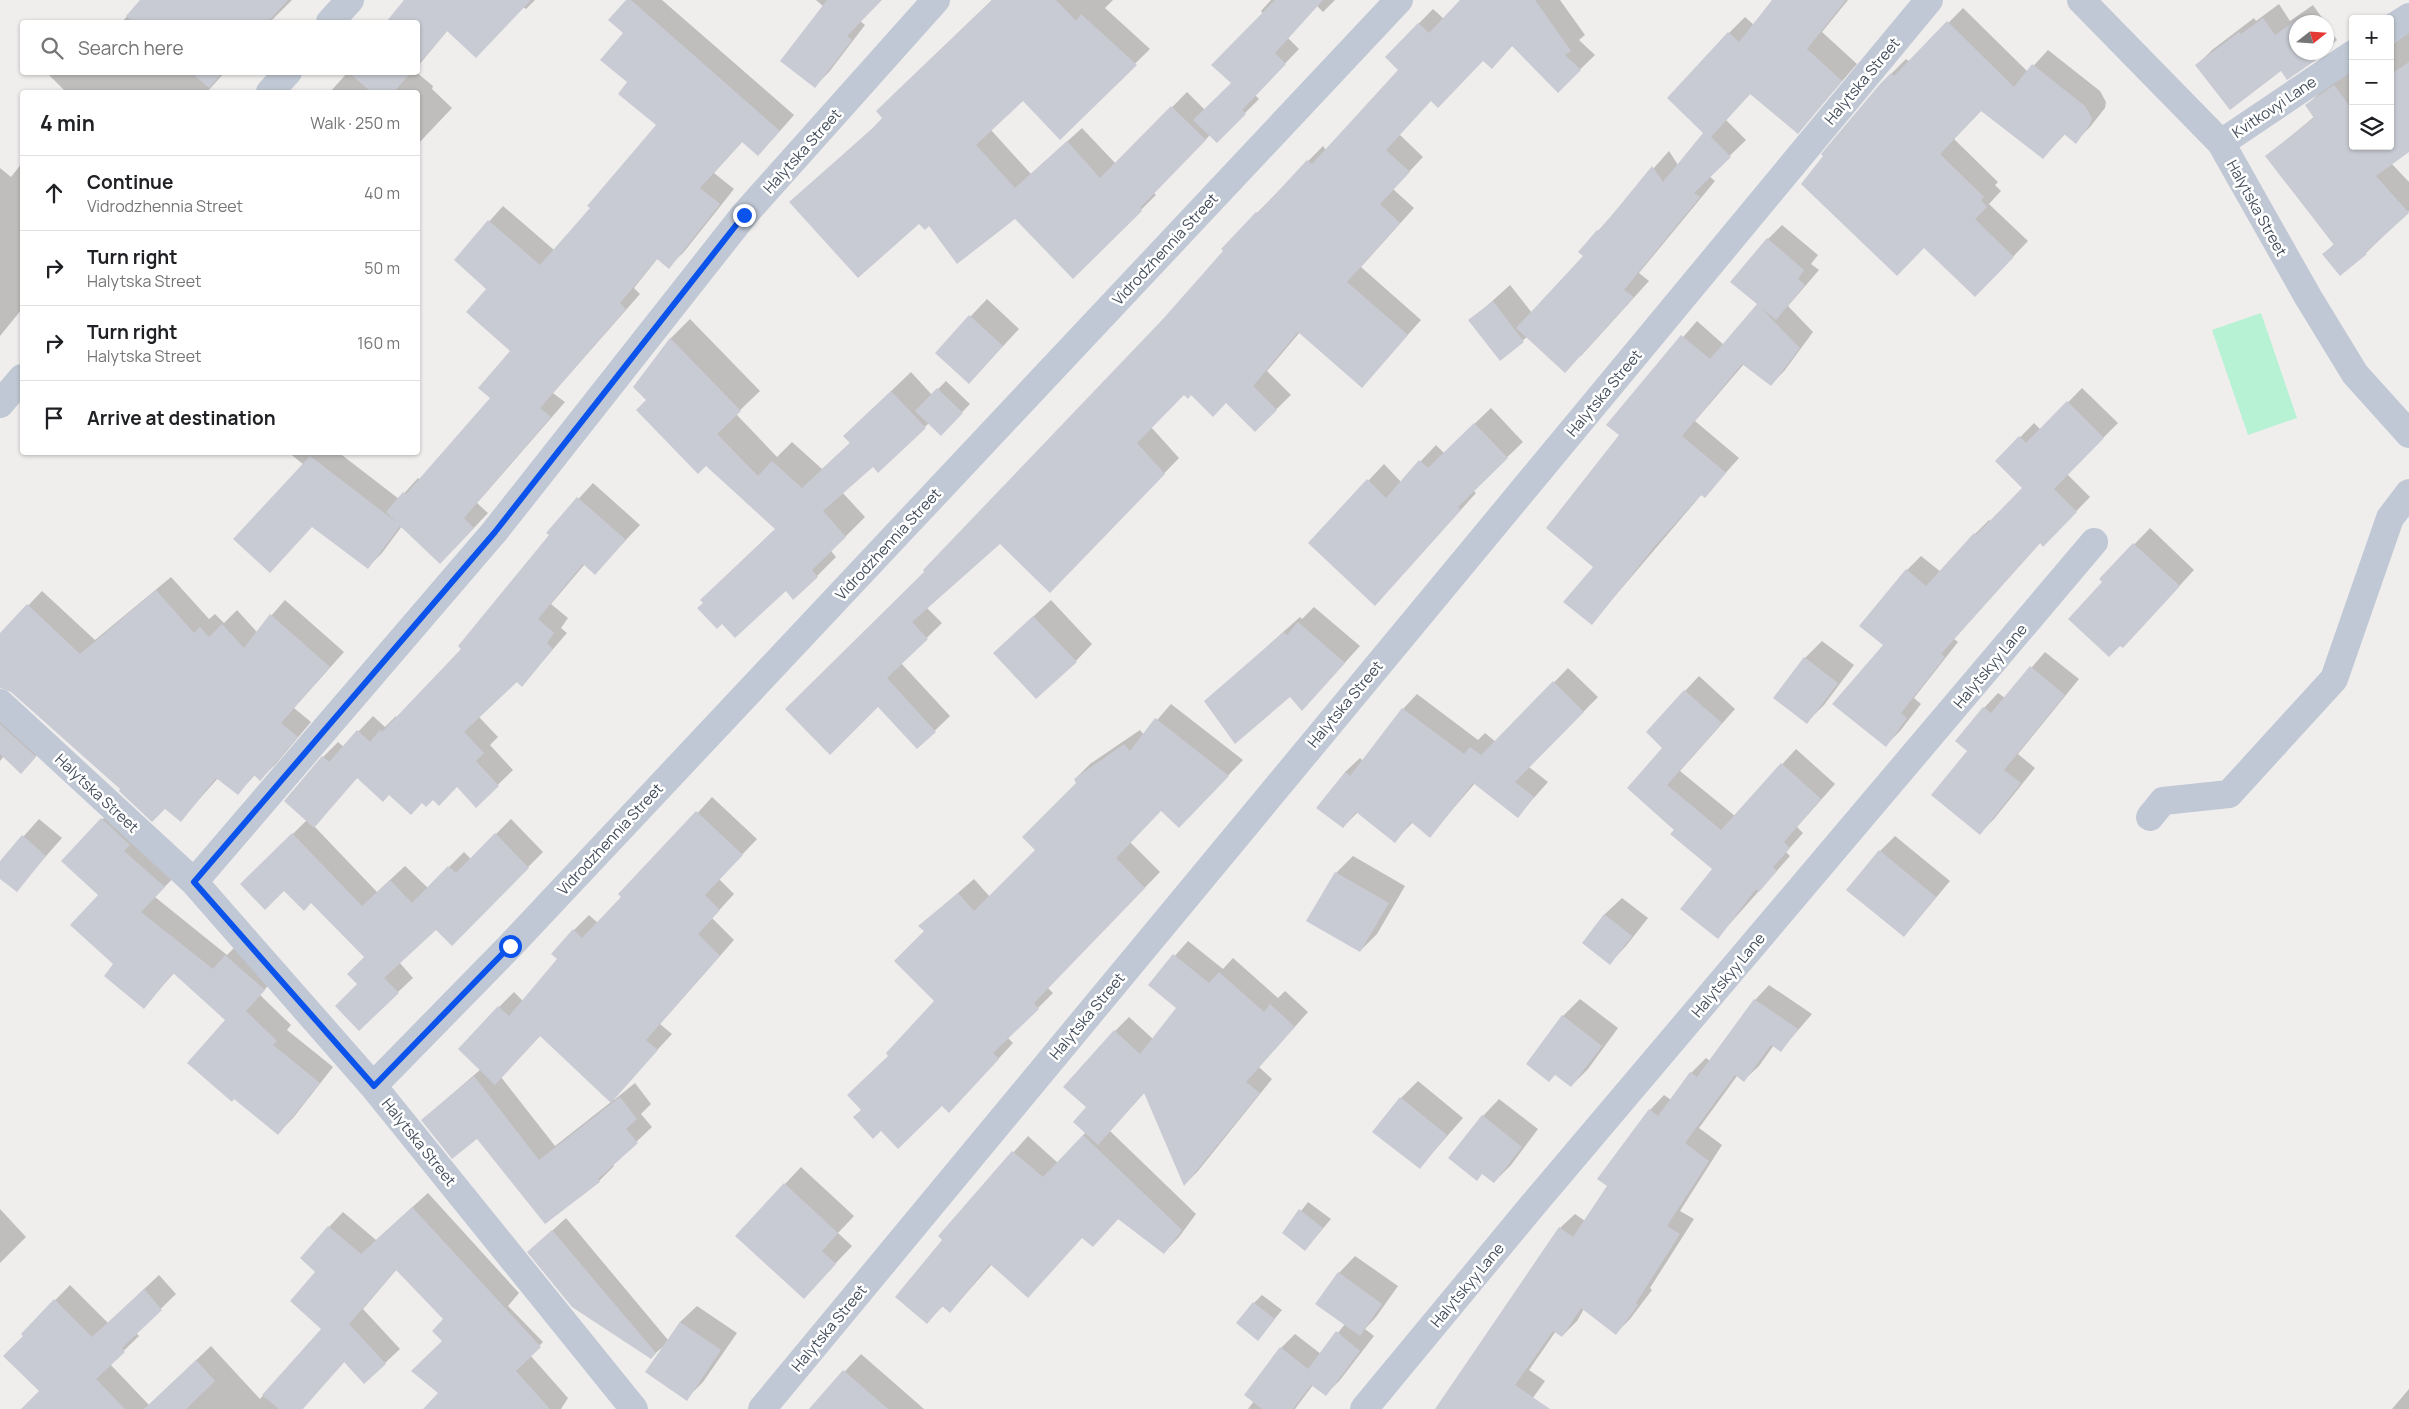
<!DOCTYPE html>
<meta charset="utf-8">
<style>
body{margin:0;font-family:Manrope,sans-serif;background:#f2f2f2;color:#202124}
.controls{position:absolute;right:15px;top:15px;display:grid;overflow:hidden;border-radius:5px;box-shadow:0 1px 4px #0004}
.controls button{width:45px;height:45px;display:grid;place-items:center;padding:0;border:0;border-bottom:1px solid #e0e0e0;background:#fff;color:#202124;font:25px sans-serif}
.compass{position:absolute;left:2289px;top:15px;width:45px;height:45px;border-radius:50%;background:#fff;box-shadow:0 1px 4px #0004;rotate:73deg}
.stop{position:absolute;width:15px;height:15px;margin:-11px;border:4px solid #0c53eb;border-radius:50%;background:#fff}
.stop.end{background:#0c53eb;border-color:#fff;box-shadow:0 1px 5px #0008}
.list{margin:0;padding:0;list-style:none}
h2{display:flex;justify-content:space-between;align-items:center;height:65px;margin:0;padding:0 20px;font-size:21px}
h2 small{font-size:16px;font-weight:400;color:#757577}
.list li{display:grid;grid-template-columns:32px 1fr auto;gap:15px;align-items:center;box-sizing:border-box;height:75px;padding:0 20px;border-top:1px solid #e0e0e0}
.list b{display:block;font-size:19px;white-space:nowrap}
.list p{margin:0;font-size:16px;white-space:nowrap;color:#757577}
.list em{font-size:16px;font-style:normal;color:#757577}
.icon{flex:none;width:28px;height:28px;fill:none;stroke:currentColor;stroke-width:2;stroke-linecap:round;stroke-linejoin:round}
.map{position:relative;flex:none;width:2409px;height:1409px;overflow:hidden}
.search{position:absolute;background:#fff;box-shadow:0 1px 4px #0004;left:20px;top:20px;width:400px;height:55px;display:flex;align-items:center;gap:12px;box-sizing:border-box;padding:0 18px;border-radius:5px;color:#757577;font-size:19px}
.panel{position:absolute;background:#fff;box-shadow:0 1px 4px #0004;left:20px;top:90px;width:400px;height:365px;border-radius:5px}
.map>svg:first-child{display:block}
</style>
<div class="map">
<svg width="2409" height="1409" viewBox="0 0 2409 1409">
<rect width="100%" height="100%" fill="#f0eded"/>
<path fill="#b7f2d5" d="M2261 313 2297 418 2248 435 2212 330Z"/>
<path fill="#0003" fill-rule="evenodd" d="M141 0H292L270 22H122Z
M406 0H535L526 9 523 7 448 30 418 66V22H387Z
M629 0H662L794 115 772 140 743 141 714 173 734 189 683 253 668 267 658 258 634 288 640 294 553 393 565 402 477 503 488 513 455 548 402 526 382 553 368 567 304 465 288 452H338L399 499 418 478 420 480 492 398 512 351 487 288 455 260 503 206 554 250 591 208 658 124 629 82 624 32Z
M816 0H881L860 21 865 25 829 72 815 86 824 7Z
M992 0H1113L1105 8 1150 49 1060 138 1023 99 991 130 1031 174 1082 128 1116 164 1187 92 1205 110 1233 83 1263 14 1261 11 1271 0H1335L1323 12 1317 6 1288 38 1299 49 1255 95 1259 99 1217 141 1210 135 1154 193 1156 195 1073 277 1015 218 930 224 806 188 884 118 892 96Z
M1462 0H1560L1585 35 1579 40 1595 55 1558 91 1513 45 1506 52 1484 59 1431 100 1399 134 1423 157 1393 189 1414 208 1361 267 1421 320 1362 386 1300 332 1267 371 1291 395 1255 430 1226 401 1184 394 1151 427 1179 458 1065 576 1000 542 927 608 942 623 901 663 950 716 917 748 878 706 830 753 926 572 1163 321 1257 213 1323 146 1326 150 1400 70 1386 57 1433 9 1444 19Z
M1774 0H1848L1822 32 1857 64 1798 132 1751 93 1726 120 1746 140 1709 176 1715 181 1639 273 1649 281 1581 356 1527 337 1500 359 1470 321 1510 285 1532 313 1585 256 1598 231 1669 151 1678 165 1705 133 1729 33 1745 17 1754 25Z
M2279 4 2290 21 2313 5 2325 22H2296V52H2324L2322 54 2287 78 2281 70 2197 65 2212 50 2254 18 2256 21Z
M1963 8 2028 72 2048 50 2100 91 2106 102 2105 108 2090 127 2075 142 2065 134 2043 158 1982 110 1954 139 1998 182 1995 185 2001 191 1989 204 2028 241 1990 281 1924 246 1880 85 1906 59 1910 62Z
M2326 25 2337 40 2326 50Z
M2409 32V150L2391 163 2409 182V211L2366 253 2340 274 2324 254 2334 244 2267 156 2315 116 2307 105 2321 91 2353 70V146H2390V46Z
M46 72H225L207 92H63L65 91Z
M348 72H416L433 86 432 89 452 108 418 144V92H330Z
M22 163V309L0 336V168L11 177Z
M1782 225 1818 255 1811 264 1819 270 1788 306 1813 332 1785 370 1771 385 1744 364 1695 421 1739 458 1705 496 1702 494 1592 623 1595 566 1620 435 1608 424 1697 321 1724 345 1759 304 1768 239Z
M987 299 1019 329 969 383 936 353Z
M690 319 760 391 736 414 777 457 792 442 822 469 851 442 864 417 911 372 932 395 946 381 970 404 941 434 929 423 878 471 873 465 842 492 865 517 831 551 836 557 817 576 704 603 701 600 777 528 635 386 671 338Z
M2082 388 2118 423 2067 474 2090 497 2057 531 2041 542 1954 639 1958 642 1914 698 1921 704 1900 731 1886 745 1885 645 1907 570 1921 556 1941 572 1975 534 1989 520 1991 522 2024 488 1997 461 2034 423 2041 430Z
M1491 408 1523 442 1473 490 1476 493 1375 605 1310 543 1384 464 1401 482 1436 445 1444 453Z
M593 483 640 525 595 573 585 564 551 604 568 618 561 628 567 633 522 685 517 681 479 717 498 737 490 745 513 770 476 806 457 786 423 801 389 793 358 777 314 826 377 892 405 866 428 888 464 852 471 859 511 819 543 852 452 944 436 928 399 962 413 978 398 992 358 984 365 957 311 902 284 890 242 884 307 820 323 757 338 742 344 747 373 716 385 727 396 716 397 718 463 649 551 535 548 532Z
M2150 528 2194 570 2138 631 2101 579Z
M171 577 209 619 215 614 224 623 237 610 257 632 285 600 344 652 294 708 311 722 275 765 260 779 255 775 238 793 218 778 181 820 165 808 122 789 11 690 0 687V635L42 591 95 640Z
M1051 600 1092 644 1076 661 1011 637Z
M1314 607 1360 646 1302 710 1290 696 1206 701 1300 617 1302 619Z
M1822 641 1854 665 1824 705 1807 722 1805 658Z
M2045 652 2079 679 2018 754 2035 768 1994 819 1980 833 1968 751 1984 708 1998 693 2005 698Z
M1568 668 1598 697 1529 767 1548 782 1517 817 1475 783 1430 836 1413 822 1395 841 1358 812 1343 827 1345 772 1360 758 1363 761 1403 709 1417 694 1478 740 1485 733 1496 742Z
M1699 676 1735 709 1680 771 1735 816 1796 749 1835 784 1797 827 1803 833 1786 852 1790 856 1718 937 1713 869 1675 830 1629 788 1664 748 1685 691Z
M0 694 49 742 35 757 4 756 0 761Z
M1171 704 1243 760 1194 811 1161 809 1130 842 1160 872 1048 988 1053 993 1008 1038 1013 1043 964 1096 942 1104 862 1110 890 1055 936 1001 925 931 920 926 974 879 990 897 1036 850 1078 783 1075 779 1090 764 1140 730 1144 735Z
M712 797 757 839 719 879 734 894 712 918 734 940 660 1024 672 1034 613 1098 614 1100 635 1083 651 1104 641 1114 652 1127 613 1164 614 1166 599 1181 546 1223 477 1137 422 1120 481 1069 499 1007 514 992 523 1001 559 959 574 930 589 915 598 923ZM541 1035 611 1102 555 1146 501 1077Z
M117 804 179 872 155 897 227 955 241 941 278 974 260 995 291 1025 287 1030 333 1067 293 1118 278 1133 227 1020 174 973 144 1007 115 964 100 895 63 861Z
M39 819 62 838 16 890 0 877V863Z
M1895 836 1950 881 1904 936 1880 851Z
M1353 856 1405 886 1377 934 1360 951 1336 873Z
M1622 898 1648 918 1626 946 1610 963 1583 943 1605 914Z
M1188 941 1223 969 1233 958 1278 998 1285 991 1308 1012 1259 1067 1272 1079 1198 1171 1185 1184 1145 1092 1110 1131 1196 1214 1179 1237 1164 1253 1119 1218 1093 1246 1082 1237 1028 1296 992 1264 950 1312 943 1306 927 1322 943 1239 939 1236 1028 1136 1058 1163 1086 1132 1088 1107 1115 1031 1129 1017 1153 1039 1178 1007 1150 984Z
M1769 985 1812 1014 1781 1050 1774 1045 1759 1066 1744 1080 1737 1076 1699 1128 1722 1145 1680 1211 1694 1219 1650 1288 1652 1290 1630 1319 1616 1333 1584 1309 1577 1321 1562 1336 1556 1331 1529 1370 1545 1381 1525 1409H1437L1560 1228 1575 1214 1585 1221 1609 1185 1650 1110 1664 1095 1671 1100 1691 1073 1706 1058 1710 1061 1755 1000Z
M1580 999 1618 1028 1588 1069 1571 1086 1563 1016Z
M1418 1081 1463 1118 1420 1167 1401 1098Z
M1499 1099 1538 1129 1511 1165 1494 1182 1483 1173V1116Z
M801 1167 854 1216 838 1233 852 1246 804 1297 785 1184Z
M428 1193 519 1293 508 1306 543 1342 530 1355 568 1398 561 1409H425L440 1393 445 1319 397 1269 363 1309 400 1349 385 1363 345 1361 302 1409H58L22 1334 70 1285 108 1323 159 1275 176 1294 136 1333 139 1336 110 1364 149 1405 211 1346 260 1399 323 1328 317 1272 329 1227 343 1212 376 1240Z
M1308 1202 1331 1219 1305 1250 1284 1233Z
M0 1209 26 1237 0 1263Z
M566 1218 668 1340 680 1322 697 1306 737 1333 703 1382 686 1399 665 1345 651 1357 529 1252Z
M1355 1256 1398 1286 1376 1317 1365 1329 1374 1336 1340 1380 1326 1394 1313 1385 1295 1409H1248L1254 1401 1281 1348 1295 1334 1321 1354 1345 1324 1339 1273Z
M1262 1295 1282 1310 1258 1339 1254 1303Z
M861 1354 924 1409H834L821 1397Z
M2409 1389V1409H2392Z"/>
<path fill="#c9cbd4" d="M140 0H288L268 22H133L126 16Z
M404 0H531L476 58 447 31 418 65V22H386Z
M626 0H631L780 131 758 156 742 142 700 188 720 204 669 269 657 259 620 303 626 309 540 408 551 417 464 518 474 528 440 564 400 526 368 569 312 527 270 573 233 539 310 456 396 522 386 512 403 492 406 494 490 398 478 388 510 351 466 312 486 289 454 260 488 220 540 265 590 208 587 206 656 125 618 94 627 82 600 60 623 33 608 20Z
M827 0H882L847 36 852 40 815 88 780 61Z
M992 0H1056L1076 21 1081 14 1137 65 1060 140 1023 101 976 145 1015 188 1067 141 1100 178 1171 106 1206 140 1140 208 1142 211 1073 279 1015 219 957 264 929 226 925 230 919 224 858 278 789 202 872 129 882 118 876 111Z
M1275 0H1323L1275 53 1286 64 1242 110 1246 114 1217 143 1193 120 1231 83 1211 65Z
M1460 0H1535L1571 51 1565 55 1581 70 1558 93 1512 46 1492 69 1483 61 1438 108 1431 101 1386 150 1410 172 1380 204 1400 223 1347 282 1408 335 1362 388 1298 332 1253 386 1277 410 1255 432 1226 403 1213 417 1191 395 1188 399 1184 395 1137 443 1165 474 1050 593 1000 544 912 622 928 639 887 678 936 732 917 749 878 707 830 755 785 709 924 572 923 570 1162 320 1223 251 1221 249 1256 212 1258 213 1307 160 1312 164 1398 70 1385 57 1418 23 1429 33Z
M1772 0H1846L1807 49 1842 81 1798 134 1750 94 1711 137 1731 157 1694 193 1700 197 1624 290 1634 297 1565 373 1516 328 1583 256 1578 252 1597 230 1599 231 1652 166 1663 182 1703 133 1667 98 1728 32 1739 42Z
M2263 18 2275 35 2298 19 2300 22H2296V52H2311L2316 60 2287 80 2281 71 2230 110 2195 65 2239 32 2241 34Z
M1947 21 2014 87 2032 64 2085 106 2092 118 2090 124 2076 144 2064 134 2043 159 1981 111 1940 154 1984 197 1981 200 1987 207 1975 219 2014 257 1975 297 1924 248 1897 276 1801 184 1823 156 1821 154 1880 84 1891 73 1894 76Z
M2409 62V152L2376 176 2409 213 2365 253 2367 254 2340 276 2322 254 2334 245 2265 156 2314 118 2305 105 2334 85 2349 105 2353 103V146H2390V75Z
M191 72H223L209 88Z
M348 72H411L394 92H371Z
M1767 238 1804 270 1798 279 1805 285 1776 320 1760 307 1800 348 1771 386 1742 364 1682 436 1726 473 1705 498 1701 495 1654 547 1592 625 1563 602 1593 567 1546 528 1619 435 1606 425 1681 335 1710 359 1757 304 1730 282Z
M1493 301 1524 342 1500 361 1468 320Z
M969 315 1003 346 969 384 935 353Z
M670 338 741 411 717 434 758 476 772 461 802 488 850 443 843 436 891 391 926 428 878 473 873 467 823 511 846 537 812 570 818 577 793 600 786 591 735 638 722 624 717 629 697 608 703 603 700 600 775 529 706 466 698 474 636 410 646 400 633 387Z
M937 388 963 413 941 436 915 411Z
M2067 401 2104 438 2054 489 2077 512 2043 547 2040 543 1941 654 1945 657 1901 713 1907 718 1886 747 1832 704 1883 645 1859 626 1906 569 1926 586 1974 533 1976 535 2022 488 1995 461 2019 436 2026 443Z
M1474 423 1508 458 1458 507 1461 510 1375 606 1308 543 1367 479 1386 498 1419 460 1428 468Z
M577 497 626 540 595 575 583 564 538 619 554 633 547 643 553 649 522 687 517 682 464 732 484 753 476 761 499 786 476 808 457 787 439 806 433 800 426 807 422 803 411 815 389 795 383 802 357 778 314 828 284 801 322 756 329 762 357 730 370 742 380 730 382 732 461 649 458 646 549 535 546 533Z
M2133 543 2180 586 2123 648 2120 646 2109 657 2068 619 2102 582 2099 579Z
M156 590 194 633 200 627 209 637 222 624 244 648 270 614 330 667 281 723 298 737 260 781 254 775 238 795 216 778 181 822 165 809 152 822 119 791 120 789 11 692 0 688V633L27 604 80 654Z
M1033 616 1077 662 1036 699 993 653Z
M1298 622 1345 663 1302 711 1290 697 1235 744 1204 701 1284 632 1287 635Z
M1804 657 1838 683 1807 724 1773 698Z
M2030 666 2065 695 2004 770 2021 783 1980 835 1931 795 1967 751 1955 741 1983 707 1991 713Z
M1553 681 1584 712 1515 782 1534 797 1518 818 1473 783 1430 838 1411 822 1395 843 1356 812 1343 828 1316 808 1345 772 1350 776 1402 708 1464 754 1470 747 1481 755Z
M1684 690 1722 723 1667 785 1721 830 1781 763 1821 799 1784 842 1790 848 1773 867 1777 871 1759 892 1756 889 1718 939 1680 909 1712 869 1670 834 1674 830 1627 788 1662 748 1646 732Z
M1155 718 1229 776 1179 828 1161 811 1116 858 1145 888 1034 1003 1039 1009 993 1053 999 1059 949 1113 942 1106 898 1149 881 1131 873 1139 853 1117 861 1110 847 1095 888 1056 886 1053 934 1001 894 961 924 931 918 926 958 893 974 911 1035 850 1022 837 1076 783 1074 779 1124 744 1130 751Z
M0 724 36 757 21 774 0 754Z
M696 811 743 855 705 895 720 910 698 934 720 956 646 1040 658 1050 611 1103 540 1036 495 1085 458 1049 498 1006 509 1016 557 959 551 954 573 929 582 938 621 897 618 894Z
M101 818 130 845 124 851 165 887 141 912 213 969 225 955 265 990 246 1011 277 1041 273 1045 320 1083 278 1135 234 1099 232 1102 187 1063 225 1020 173 973 144 1009 104 976 113 964 70 925 98 895 61 861Z
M292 833 362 906 390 880 412 903 448 866 456 873 495 833 529 868 452 946 436 930 384 978 399 993 359 1031 335 1006 357 984 347 974 364 957 311 903 304 911 284 891 265 910 240 884Z
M22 835 46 856 17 892 0 879V861Z
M1879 850 1936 897 1904 937 1846 890Z
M1335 872 1389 903 1360 952 1306 921Z
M1604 914 1632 936 1610 965 1582 943Z
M1173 954 1209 983 1219 972 1264 1012 1270 1004 1295 1027 1246 1082 1260 1093 1184 1186 1144 1093 1098 1145 1073 1122 1086 1107 1063 1087 1114 1030 1140 1054 1176 1008 1148 985Z
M1754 999 1798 1029 1781 1052 1771 1045 1744 1082 1735 1075 1685 1143 1709 1161 1667 1226 1680 1234 1636 1303 1638 1305 1616 1335 1581 1308 1562 1337 1553 1331 1515 1385 1550 1409H1435L1559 1227 1573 1237 1607 1186 1597 1179 1649 1109 1658 1116 1690 1072 1697 1077Z
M1562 1015 1602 1046 1571 1087 1555 1075 1549 1082 1526 1064Z
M474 1076 539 1160 620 1097 637 1119 626 1129 638 1143 598 1179 600 1182 545 1224 477 1139 452 1159 421 1120Z
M1400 1097 1447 1135 1420 1169 1372 1132Z
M1482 1115 1522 1147 1494 1183 1482 1174 1477 1181 1448 1158Z
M1083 1135 1182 1230 1164 1254 1118 1219 1093 1247 1082 1238 1028 1298 990 1264 950 1313 942 1306 927 1324 895 1297 942 1240 938 1236 1012 1151 1043 1177Z
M784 1183 838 1233 822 1251 836 1264 804 1299 735 1236Z
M412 1207 541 1347 516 1371 550 1409H423L438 1393 411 1371 442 1341 432 1331 443 1319 396 1270 349 1324 386 1364 364 1384 344 1362 303 1409H279L262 1395 321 1329 290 1301 315 1272 300 1258 328 1226 361 1254Z
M1299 1209 1323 1228 1305 1251 1282 1233Z
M552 1230 656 1353 651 1359 572 1307 527 1252Z
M1338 1272 1382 1304 1360 1336 1315 1304Z
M144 1289 162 1310 122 1348 125 1352 96 1379 125 1409H21L39 1391 3 1356 23 1336 21 1334 54 1299 92 1337Z
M1253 1302 1275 1319 1258 1341 1236 1323Z
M680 1322 721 1350 687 1401 645 1372Z
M1336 1331 1360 1351 1326 1396 1311 1385 1293 1409H1262L1244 1395 1280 1347 1308 1369Z
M196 1360 215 1381 186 1409H144Z
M843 1370 888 1409H809Z"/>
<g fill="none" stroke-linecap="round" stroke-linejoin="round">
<path stroke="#bfc8d4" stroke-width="28" d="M2081 0 2221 143 2308 297 2355 374 2409 434
M330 22 350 0
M2390 29 2409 17
M270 92 288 72
M2221 143 2353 54
M0 404 22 378
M0 703 194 882 373 1086 634 1409
M2150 817 2163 801 2229 794 2334 679 2390 518 2409 493
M194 882 495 531 744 215 936 0
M373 1086 510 946 1399 0
M762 1409 1929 0
M1364 1409 1532 1206 2094 542"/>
</g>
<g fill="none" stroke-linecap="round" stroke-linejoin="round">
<path stroke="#0c53eb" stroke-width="6" d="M510 946 374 1086 194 882 495 532 744 215"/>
</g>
<g text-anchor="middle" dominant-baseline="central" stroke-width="5" stroke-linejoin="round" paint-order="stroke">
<g font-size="15" fill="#444e5c" stroke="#fff">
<text transform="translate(1862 81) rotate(-50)">Halytska Street</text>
<text transform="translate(2274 107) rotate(-34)">Kvitkovyi Lane</text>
<text transform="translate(802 151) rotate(-48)">Halytska Street</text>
<text transform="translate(2257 208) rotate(61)">Halytska Street</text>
<text transform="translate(1165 249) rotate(-47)">Vidrodzhennia Street</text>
<text transform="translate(1604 393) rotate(-50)">Halytska Street</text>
<text transform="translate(888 544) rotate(-47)">Vidrodzhennia Street</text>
<text transform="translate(1990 666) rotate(-50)">Halytskyy Lane</text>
<text transform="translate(1345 704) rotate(-50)">Halytska Street</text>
<text transform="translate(97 793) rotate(43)">Halytska Street</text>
<text transform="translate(610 839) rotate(-47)">Vidrodzhennia Street</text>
<text transform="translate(1728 975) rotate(-50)">Halytskyy Lane</text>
<text transform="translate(1087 1016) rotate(-50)">Halytska Street</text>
<text transform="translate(419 1142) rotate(51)">Halytska Street</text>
<text transform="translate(1467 1285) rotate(-50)">Halytskyy Lane</text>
<text transform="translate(829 1328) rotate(-50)">Halytska Street</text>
</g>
</g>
</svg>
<div class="controls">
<button>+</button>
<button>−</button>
<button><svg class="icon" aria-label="layers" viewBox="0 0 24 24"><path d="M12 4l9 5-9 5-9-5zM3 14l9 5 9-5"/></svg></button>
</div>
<svg class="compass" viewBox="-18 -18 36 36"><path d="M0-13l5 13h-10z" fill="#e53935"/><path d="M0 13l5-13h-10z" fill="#757577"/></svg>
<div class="stop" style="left:510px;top:946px"></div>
<div class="stop end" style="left:744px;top:215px"></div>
<div class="search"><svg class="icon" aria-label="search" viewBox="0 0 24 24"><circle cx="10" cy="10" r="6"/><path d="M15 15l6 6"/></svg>Search here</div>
<section class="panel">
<h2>4 min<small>Walk · 250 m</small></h2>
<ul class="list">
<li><svg class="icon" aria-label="ahead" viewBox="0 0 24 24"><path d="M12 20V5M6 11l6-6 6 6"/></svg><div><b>Continue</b><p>Vidrodzhennia Street</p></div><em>40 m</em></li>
<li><svg class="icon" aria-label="right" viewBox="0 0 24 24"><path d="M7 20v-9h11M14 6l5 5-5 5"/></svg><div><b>Turn right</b><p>Halytska Street</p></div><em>50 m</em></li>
<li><svg class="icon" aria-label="right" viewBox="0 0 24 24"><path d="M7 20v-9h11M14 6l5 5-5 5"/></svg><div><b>Turn right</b><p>Halytska Street</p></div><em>160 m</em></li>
<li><svg class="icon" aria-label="arrive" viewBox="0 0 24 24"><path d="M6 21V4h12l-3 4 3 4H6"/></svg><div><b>Arrive at destination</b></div></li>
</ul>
</section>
</div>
